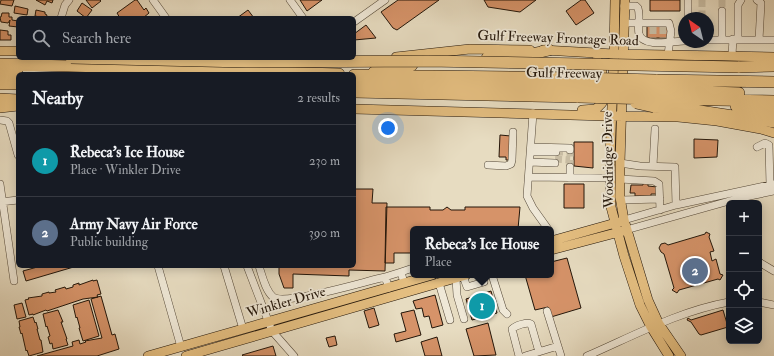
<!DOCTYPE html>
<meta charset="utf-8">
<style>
body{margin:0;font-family:"IM FELL Double Pica",serif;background:#242831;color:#f1f3f6}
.controls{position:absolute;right:12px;bottom:12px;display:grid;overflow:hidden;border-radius:6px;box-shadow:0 2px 10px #0003}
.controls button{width:36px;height:36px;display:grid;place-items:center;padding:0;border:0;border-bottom:1px solid #363941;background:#171b24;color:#f1f3f6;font:20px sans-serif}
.compass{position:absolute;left:678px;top:12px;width:36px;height:36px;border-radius:50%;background:#171b24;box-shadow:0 2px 10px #0003;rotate:325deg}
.you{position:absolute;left:388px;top:128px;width:14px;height:14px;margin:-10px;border:3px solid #fff;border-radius:50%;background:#1a73e8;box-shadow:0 0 0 6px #1a73e833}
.badge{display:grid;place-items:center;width:26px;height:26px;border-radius:50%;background:#c59692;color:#fff;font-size:13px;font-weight:700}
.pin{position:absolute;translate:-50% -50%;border:2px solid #fff;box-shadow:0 1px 4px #0006}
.popup{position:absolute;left:410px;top:226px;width:144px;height:52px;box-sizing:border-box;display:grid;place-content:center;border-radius:6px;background:#171b24;filter:drop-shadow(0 1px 3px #0005);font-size:13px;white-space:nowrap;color:#9ea1a6}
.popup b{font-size:15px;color:#f1f3f6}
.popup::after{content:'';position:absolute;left:50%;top:100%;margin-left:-8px;border:8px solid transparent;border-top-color:#171b24}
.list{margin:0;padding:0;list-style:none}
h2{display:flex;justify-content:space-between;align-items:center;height:52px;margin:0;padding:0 16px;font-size:17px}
h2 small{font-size:13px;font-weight:400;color:#9ea1a6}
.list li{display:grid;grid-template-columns:26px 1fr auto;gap:12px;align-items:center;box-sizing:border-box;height:72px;padding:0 16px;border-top:1px solid #363941}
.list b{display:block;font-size:15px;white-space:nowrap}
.list p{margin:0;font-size:13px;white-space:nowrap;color:#9ea1a6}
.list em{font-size:13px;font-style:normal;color:#9ea1a6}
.icon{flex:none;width:22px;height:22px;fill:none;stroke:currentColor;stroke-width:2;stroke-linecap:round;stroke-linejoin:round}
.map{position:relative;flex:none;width:774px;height:356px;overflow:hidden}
.search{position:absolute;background:#171b24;box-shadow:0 2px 10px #0003;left:16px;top:16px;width:340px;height:44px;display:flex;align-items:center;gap:10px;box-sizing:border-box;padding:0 14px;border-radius:6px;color:#9ea1a6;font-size:15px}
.panel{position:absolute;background:#171b24;box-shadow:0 2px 10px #0003;left:16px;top:72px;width:340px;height:196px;border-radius:6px}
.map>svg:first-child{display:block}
</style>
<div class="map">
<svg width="774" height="356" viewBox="0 0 774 356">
<rect width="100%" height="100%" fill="#e7dcc1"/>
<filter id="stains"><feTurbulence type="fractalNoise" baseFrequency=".005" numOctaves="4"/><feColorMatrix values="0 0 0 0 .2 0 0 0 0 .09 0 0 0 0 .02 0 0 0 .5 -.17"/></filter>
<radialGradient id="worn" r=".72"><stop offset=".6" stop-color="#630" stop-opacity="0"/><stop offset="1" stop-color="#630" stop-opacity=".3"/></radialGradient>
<path fill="#d69369" stroke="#221509" d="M1 0H14L12 6 0 4Z
M36 0H53L52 3 47 1 45 5Z
M86 0H100L101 1 92 8Z
M135 0H137L144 10 146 8 149 13 143 18H120L117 13Z
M300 0H322L307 11Z
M398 0H439L397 30 393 28 381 12Z
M484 0H536L520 12 488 7Z
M581 0H585L594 13 576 25 566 11Z
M650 0H680V11H650Z
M82 3 92 10 86 18 77 11Z
M15 6 28 9 27 15 14 13Z
M36 10 45 12V14L47 15 46 18H40V17L35 16Z
M248 10 254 18H237Z
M2 13H9V17H12V20L18 21V27L9 26 10 20 8 23 1 22 0 17H1Z
M366 25 376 38 354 40V34Z
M647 26 669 27V38H647Z
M0 30 8 31V35H11V40H0Z
M500 135 511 136 510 160H506V157H499Z
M694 139 718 140 717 157 694 158Z
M574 142H593V168L574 166Z
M643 183H648V186L657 187V194H651V196H635V193H630L631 185H643Z
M564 184H584V208H564Z
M354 189H373L372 203H387L385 271 349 270V276L293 274V288H284L279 274V266H354Z
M386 207H430V210H443L447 207 451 210H465V207H520L518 229H413V253H394V263H385Z
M706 232 710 234 709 237 714 251 710 252 712 261 716 259 720 274 723 275 720 280 718 279 679 290 677 293 672 290 674 288 664 254 661 252 659 248 661 244 665 243 668 245 705 234Z
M567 258 581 308 551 317 548 307 535 310 525 275H551V262Z
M41 266H77L26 281 23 271Z
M93 280V281L97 280 101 294 97 295 98 297 83 299 47 311 46 310 33 315V314L29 315 25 300 29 299 28 298 42 296V294L49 292V293L56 292 55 290 65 287 66 289 73 287V285L79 283V285Z
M491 291 497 313 472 320 466 299Z
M435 295 443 325 432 328 429 316 424 317 422 308 416 309 413 301Z
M101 296 112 335 115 334 119 349 97 356H37L73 346 72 342 79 340 80 344 86 342 85 341 102 338 91 299Z
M89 300 99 336 83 341 79 328H80L77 317 76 318 73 305Z
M22 303 26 317 17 319 14 305Z
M374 308 379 325 369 328 364 311Z
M58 310 63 322H61L67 339H66L68 345 53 349 52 343 50 344 48 337 50 336 47 326 46 327 43 314Z
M414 310 421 335 396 342 394 334 406 331 401 313Z
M723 310 728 327 701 335 699 334 691 322 687 320 688 318 691 320Z
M33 317 35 323 36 322 38 329H37L40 340H41L43 352 29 356 27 350 26 351 22 333 21 334 19 327H20L19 321Z
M488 323 496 355 474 356 466 329Z
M335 336 337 345 329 347 326 338Z
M437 337 442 356H425L421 342Z
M273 346 276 356H243L242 355Z"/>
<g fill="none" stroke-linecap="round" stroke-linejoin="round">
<path stroke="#c9bea5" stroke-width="7" stroke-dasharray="7 3.5" stroke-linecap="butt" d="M702 0V18
M722 0V11
M653 27V38
M663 27V38
M556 152H570
M555 159 570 160
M570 167V150"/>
<g stroke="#534737" stroke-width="8">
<path id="minor" d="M153 0 166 18
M290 0 303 18
M688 0V18
M624 6H636L638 8C641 17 637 26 639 34 643 48 673 41 684 41
M722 11V39
M61 18 65 5 69 0
M354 22 385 0
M624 23H669L671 31 668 55
M738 39V5L741 0
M708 40H759L761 3 757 0
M759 40H774
M732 55 733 39
M533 113 527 196 533 208 548 229
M0 120 7 121 9 123 18 155
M531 147 570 148V150
M757 147 765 143 769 145 770 185
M531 152H556
M530 162 555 163
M620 163 640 166 675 167 676 205
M488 165 506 166 511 164 512 160 513 132
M653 166 655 129
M529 177 610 178
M570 178V167
M620 179 654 181 659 184 660 210
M0 184 14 281
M621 200 660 199
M0 202 18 200
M624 220 676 205 774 184
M626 230 740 198 774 191
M759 262 774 271
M158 266 181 347
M224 266 243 329
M247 266 272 331 294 356
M259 266C262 275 265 290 273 297 286 306 366 281 385 277
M492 275 503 310 507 314
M463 276 467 287 484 282 482 275
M456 278 457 295 464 319
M404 283 401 272 413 268
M439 283 450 320
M389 288 385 277 401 272
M759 302 774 305
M547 311 561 356
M519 356 512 329C516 325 527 322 531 324L539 352
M525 356 558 346
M587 356C633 336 679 311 729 302"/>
</g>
<g stroke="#221509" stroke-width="10">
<path id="major" d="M615 0 614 54 610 158 611 207 624 256 640 305 651 327 669 356
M625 0 620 163V197L624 220 648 300 659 324 681 356
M543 50 614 54 774 57
M0 51H18
M396 57 470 49 530 50
M0 108 18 106
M354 109 606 116 678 117 717 121 761 129 774 133
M582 110 596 109 602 103V68L597 60
M551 241 619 222
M551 250 623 231
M148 356 432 275
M186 356 466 275"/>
</g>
<g stroke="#221509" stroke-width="12">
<path id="highway" d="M487 58 532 54 549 50
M0 64 339 74
M738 67 774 66
M374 72 386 68 412 65
M0 75H18
M354 75 577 78
M656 80 774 82
M354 83 577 88
M0 84H18
M656 90 739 93
M354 92 578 97
M0 99 18 100
M655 99 774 101
M736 106 774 112
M654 107 693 110 774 122"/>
</g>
<use href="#minor" stroke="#efe8d7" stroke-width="7"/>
<use href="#major" stroke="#e4be80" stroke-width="9"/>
<use href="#highway" stroke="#e4be80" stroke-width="11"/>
<g stroke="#221509" stroke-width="12" stroke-linecap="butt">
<path id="highway-bridge" d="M71 58 246 62 428 61 738 67
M577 78 656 80
M577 88 656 90
M578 97 655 99
M636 103 654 107"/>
</g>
<use href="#highway-bridge" stroke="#e4be80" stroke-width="11"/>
</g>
<g text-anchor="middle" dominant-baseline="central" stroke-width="3.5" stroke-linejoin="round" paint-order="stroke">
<g font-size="14" fill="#221509" stroke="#efe8d7">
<text transform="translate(558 38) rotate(2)">Gulf Freeway Frontage Road</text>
<text transform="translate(564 73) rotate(1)">Gulf Freeway</text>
<text transform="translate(608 160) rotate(-91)">Woodridge Drive</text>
<text transform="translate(286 302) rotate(-16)">Winkler Drive</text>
</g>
</g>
<rect width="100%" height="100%" filter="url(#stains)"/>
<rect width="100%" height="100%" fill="url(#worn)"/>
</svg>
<div class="controls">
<button>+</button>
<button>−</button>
<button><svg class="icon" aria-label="locate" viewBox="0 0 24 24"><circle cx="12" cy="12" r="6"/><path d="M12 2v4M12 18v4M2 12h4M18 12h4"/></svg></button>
<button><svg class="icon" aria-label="layers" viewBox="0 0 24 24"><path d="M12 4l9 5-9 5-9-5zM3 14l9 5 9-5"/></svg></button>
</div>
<svg class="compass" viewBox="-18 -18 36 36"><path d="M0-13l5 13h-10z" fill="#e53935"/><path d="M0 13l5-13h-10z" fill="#9ea1a6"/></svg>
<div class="you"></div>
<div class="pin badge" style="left:482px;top:306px;background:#0f9aa8">1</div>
<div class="popup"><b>Rebeca's Ice House</b>Place</div>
<div class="pin badge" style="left:695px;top:271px;background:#5c6f8a">2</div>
<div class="search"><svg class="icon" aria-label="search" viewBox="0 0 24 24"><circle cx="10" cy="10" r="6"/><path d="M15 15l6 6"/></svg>Search here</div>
<section class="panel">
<h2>Nearby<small>2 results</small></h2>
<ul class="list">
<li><span class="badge" style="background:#0f9aa8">1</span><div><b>Rebeca's Ice House</b><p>Place · Winkler Drive</p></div><em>230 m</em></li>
<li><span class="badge" style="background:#5c6f8a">2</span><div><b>Army Navy Air Force</b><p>Public building</p></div><em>390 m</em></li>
</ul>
</section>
</div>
